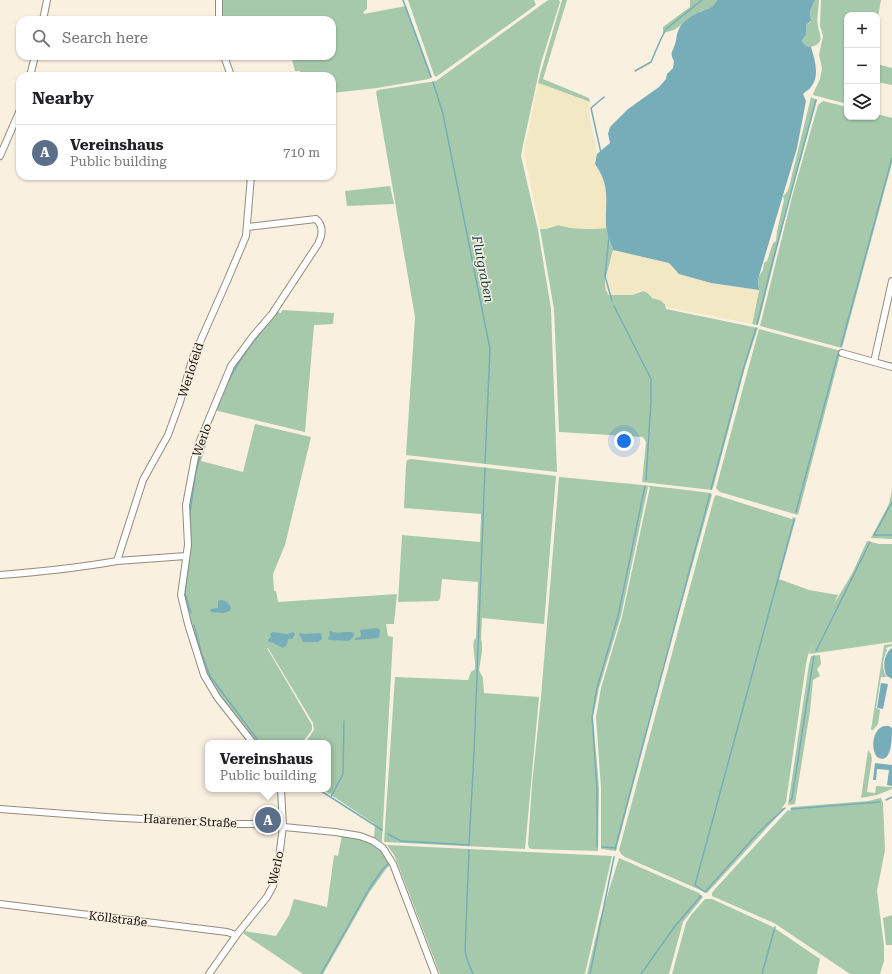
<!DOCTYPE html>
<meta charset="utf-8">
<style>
body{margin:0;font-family:"Roboto Serif",serif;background:#f2f2f2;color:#202124}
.controls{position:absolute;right:12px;top:12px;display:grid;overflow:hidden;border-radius:8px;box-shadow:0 1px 3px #0004}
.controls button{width:36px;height:36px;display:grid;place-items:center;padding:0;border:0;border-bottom:1px solid #e0e0e0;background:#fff;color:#202124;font:20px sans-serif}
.you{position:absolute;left:624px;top:441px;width:14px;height:14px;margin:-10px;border:3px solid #fff;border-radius:50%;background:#1a73e8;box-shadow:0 0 0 6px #1a73e833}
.badge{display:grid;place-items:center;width:26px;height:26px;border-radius:50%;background:#111827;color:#fff;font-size:13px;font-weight:700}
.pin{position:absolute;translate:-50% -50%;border:2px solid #fff;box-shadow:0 1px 4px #0006}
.popup{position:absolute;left:205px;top:740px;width:126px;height:52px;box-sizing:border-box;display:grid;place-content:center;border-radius:8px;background:#fff;filter:drop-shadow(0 1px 3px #0005);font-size:13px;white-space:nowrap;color:#757577}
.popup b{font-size:15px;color:#202124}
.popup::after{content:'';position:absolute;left:50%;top:100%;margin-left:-8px;border:8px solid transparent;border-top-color:#fff}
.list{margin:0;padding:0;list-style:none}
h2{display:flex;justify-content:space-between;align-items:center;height:52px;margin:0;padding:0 16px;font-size:17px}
h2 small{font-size:13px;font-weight:400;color:#757577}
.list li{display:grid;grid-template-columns:26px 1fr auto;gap:12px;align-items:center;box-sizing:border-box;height:56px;padding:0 16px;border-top:1px solid #e0e0e0}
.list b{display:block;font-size:15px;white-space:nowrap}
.list p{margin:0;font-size:13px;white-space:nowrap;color:#757577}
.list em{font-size:13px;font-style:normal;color:#757577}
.icon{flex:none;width:22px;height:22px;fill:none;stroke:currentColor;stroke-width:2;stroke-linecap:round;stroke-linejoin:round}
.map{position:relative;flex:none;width:892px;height:974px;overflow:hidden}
.search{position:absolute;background:#fff;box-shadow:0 1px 3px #0004;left:16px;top:16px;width:320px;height:44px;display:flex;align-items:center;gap:10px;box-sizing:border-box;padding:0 14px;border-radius:12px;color:#757577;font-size:15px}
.panel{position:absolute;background:#fff;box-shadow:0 1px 3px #0004;left:16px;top:72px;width:320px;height:108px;border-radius:12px}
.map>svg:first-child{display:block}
</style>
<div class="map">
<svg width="892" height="974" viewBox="0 0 892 974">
<rect width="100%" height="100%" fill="#faf0e0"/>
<path fill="#a6c9ab" d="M221 0H367V9L363 12 364 14 406 6 432 77 429 79 377 88 332 93V76H303L300 71H295L291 56H332V20H221Z
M408 0H534L536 5 436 77 434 75Z
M548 0H559L560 2 541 63 523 145 521 156 538 230 551 309 557 472 406 455 415 317 376 92 378 90 436 81Z
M562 0H567L543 79 589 98 590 102 538 83 542 68Z
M690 0H717L714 6 710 9 701 11 674 30 663 33V27L690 7Z
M815 0H819C819 8 816 19 818 26 820 36 825 43 811 47 807 47 803 44 802 40L806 35V25L811 22 810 11Z
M821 0H881L877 22V15H847V104L813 95V94L820 79 822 68 819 55 823 36 820 26Z
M877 64 892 68V85L877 82Z
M811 97 817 100 791 194 758 325 752 324 759 290 758 282 759 276 763 270 764 263 767 261 773 243 776 241 777 231 784 200 783 196 787 192 789 187Z
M823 101 847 107V117H877V114L892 118V163L842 348 760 326 792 197 818 105Z
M390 186 394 204 347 206 345 191Z
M558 225 571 228 590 229 606 228 613 250 605 281V286L606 291 632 295 643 291 648 293 652 298 660 300 665 304 666 309 758 328 745 367 713 488 712 490 642 482 646 442 643 437 559 432 554 309 540 229H546Z
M282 310 334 313 333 324 314 325 305 432 218 411 216 408 227 379 235 365 276 312 281 313Z
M759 329 841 351 798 515 720 492 716 488Z
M255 424 311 437 285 545 273 574 274 591H276L278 602 397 594 394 624H386L388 636 393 637 382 842 374 837 375 824 322 789H328V743H305L314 730 313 723 268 648H267L312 725V730L302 743H255L218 695 201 664 183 594 187 513 196 459 203 436 208 439 201 461 243 472Z
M411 459 556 476 544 624 482 618 481 639 482 643V652L479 670 483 678 484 693 539 697 525 849 384 842 395 677 468 680 471 672 475 669C476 659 472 650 474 640L476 638 478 582 442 579 440 599 438 601 398 602 402 535 480 542 481 514 404 508 406 464 407 460Z
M559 477C610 482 660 486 710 493L712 495 668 652 616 851 601 849V788L596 717 601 688 622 617 650 487H648L621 616 599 688 593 717 599 788 598 851 532 849 529 848 528 844 532 785 541 697Z
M892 490V539L871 538 889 504Z
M716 495 792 519 793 517 796 518 779 579 809 590 838 595 834 604 853 572 867 541 879 544H892V642L809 654 814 643 808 655 806 664 786 802 782 808H785L707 893 625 857 621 854 619 850 714 498Z
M892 644V646L886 648 887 650C883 658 881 670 887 677H881L876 708 880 710 878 724 873 730H871L884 645Z
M820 655 821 664 817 669 820 676 813 680 810 711 795 804 788 805 809 664 811 656Z
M868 750 871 754 872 759 867 792 875 793 876 786 892 787V789L877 795 861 798Z
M880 798H881L883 803 885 850 877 891 884 946V961L880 974H850L774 923 712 896V893L715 889 788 810 791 811V808L792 807 868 801Z
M342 835 366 840 380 848 391 864 386 869 369 893 323 974H303L244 934V931L276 936 289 915 294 899 327 907 334 855 338 856Z
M387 845 612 856 585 974H440L399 867 394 855Z
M619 858 699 893 703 897 683 922 669 974H587L600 919Z
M705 899H712L773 927 820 959 817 974H672L686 923 691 915Z
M892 915V945H886L883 918Z"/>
<path fill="#f2e8c3" d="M538 83 590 102C585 110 597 144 597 155 597 158 596 162 595 164 610 185 607 204 606 228L590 229 571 228 558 225 546 229H540L524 152Z
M613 250 669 263 680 274 711 283 759 290 752 324 666 307 665 304 660 300 652 298 648 293 643 291 632 295H608L605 286Z"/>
<path fill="#77adb9" d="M717 0H815L810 11 811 21 806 25V35L802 40C803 44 807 47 811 47 815 60 820 76 811 87 809 90 806 91 803 94L806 101 797 148 759 276 758 282 759 290 711 283 679 274 669 263 613 250C611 243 607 234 606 226 605 200 611 187 595 164L597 154 610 143 608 134 610 127 628 109 659 87 666 79 667 74 673 68 674 61C669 52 673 52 675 44 677 39 676 34 679 29 681 23 694 14 700 12 709 8 712 10 717 0Z
M220 600C226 600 228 603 231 607L230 611 223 613 211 612 210 609 218 608V601Z
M376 628 380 630 379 638 355 640V638L360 637 361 635 360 630Z
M330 631C339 635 348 630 354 633 354 637 352 639 349 641L329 640 328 638 330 635 329 632Z
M273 632 287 634 294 632 295 635 292 639H288L287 645 283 648 273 643 269 642 268 640 271 637 270 634Z
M300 633 304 634 321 633 322 639 318 642H303L299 634Z
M892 648V679L887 676C882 668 884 653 892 648Z
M881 683 888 684 883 709 877 708Z
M884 726H889L892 728C892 738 892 766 877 757 870 748 873 729 884 726Z
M875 763 892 765V786L887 785 889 770 877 769 876 780H873Z"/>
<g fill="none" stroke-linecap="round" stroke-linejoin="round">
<path stroke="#77adb9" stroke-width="1.5" d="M403 0 431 77
M635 71 651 62 660 41 666 29 702 0
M433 82 443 114 490 349 485 463
M601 153 591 108 604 97
M609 236 605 276 612 301
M614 306 651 379V401L646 480
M757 324 773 260 816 100
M841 346 892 158
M227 384C240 357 258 334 278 312
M217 409 225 387
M212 421 214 415
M711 489 744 367 756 328
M892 502 874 535H892
M796 512 838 354
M191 613 185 593 191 545 190 513 196 471 206 436
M194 625 202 655 210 676 260 743
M816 651 870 542
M318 789 382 830
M331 797 343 774 344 721
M886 800 892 797
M790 801 792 798 814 656
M785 808 758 833 705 892 695 885 794 520
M791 809 880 802
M388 834 401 841 469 845
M469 845 474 753 485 468
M597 847V788L592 717 597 688 618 616 645 486
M602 847 616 848
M615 849 710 494
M469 850 465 951 467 959 473 974
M321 974 369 889 382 870 389 863
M590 974 614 857
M641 974 675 926 701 896
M762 974 775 927"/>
<g stroke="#938b7c" stroke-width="8">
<path id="minor" d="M43 20 47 0
M219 20V0
M224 56 231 76
M30 76 35 56
M0 156 20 110
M248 227 316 219C324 226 322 236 318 244L272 314 253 336 231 366 199 443 195 457 186 505 188 545 181 595 188 624 204 675 217 697 253 743
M892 281 874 362 892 367
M842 353 874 362
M117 561 186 556
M0 575C39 572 78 568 117 561L143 480 168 435 180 402 192 360 227 281 246 236 251 176
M0 809 106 817 232 824H253L335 832 360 836 373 841 383 848 393 864 435 974
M0 904 227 932 236 935
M209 974 238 933 267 897 273 886 279 858 283 826 281 789"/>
</g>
<use href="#minor" stroke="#fff" stroke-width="6"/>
</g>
<g text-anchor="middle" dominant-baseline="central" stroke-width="3" stroke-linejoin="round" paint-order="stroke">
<g font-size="12" fill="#0e0b06" stroke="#faf0e0">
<text transform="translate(191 370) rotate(-72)">Werlofeld</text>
<text transform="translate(202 440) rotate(-70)">Werlo</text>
<text transform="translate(190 821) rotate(3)">Haarener Straße</text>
<text transform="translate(276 868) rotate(-78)">Werlo</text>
<text transform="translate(118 919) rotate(7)">Köllstraße</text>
</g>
<g font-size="13" font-style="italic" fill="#0d3f48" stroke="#faf0e0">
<text transform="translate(483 269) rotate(79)">Flutgraben</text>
</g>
</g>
</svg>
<div class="controls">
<button>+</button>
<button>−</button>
<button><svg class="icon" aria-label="layers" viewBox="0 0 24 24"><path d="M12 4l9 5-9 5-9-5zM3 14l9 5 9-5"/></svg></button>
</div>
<div class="you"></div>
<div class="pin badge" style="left:268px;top:820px;background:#5c6f8a">A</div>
<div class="popup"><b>Vereinshaus</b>Public building</div>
<div class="search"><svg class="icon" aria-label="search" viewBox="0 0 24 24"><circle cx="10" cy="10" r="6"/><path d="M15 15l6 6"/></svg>Search here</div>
<section class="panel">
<h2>Nearby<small></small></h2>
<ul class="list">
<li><span class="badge" style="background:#5c6f8a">A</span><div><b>Vereinshaus</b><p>Public building</p></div><em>710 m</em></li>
</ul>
</section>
</div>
